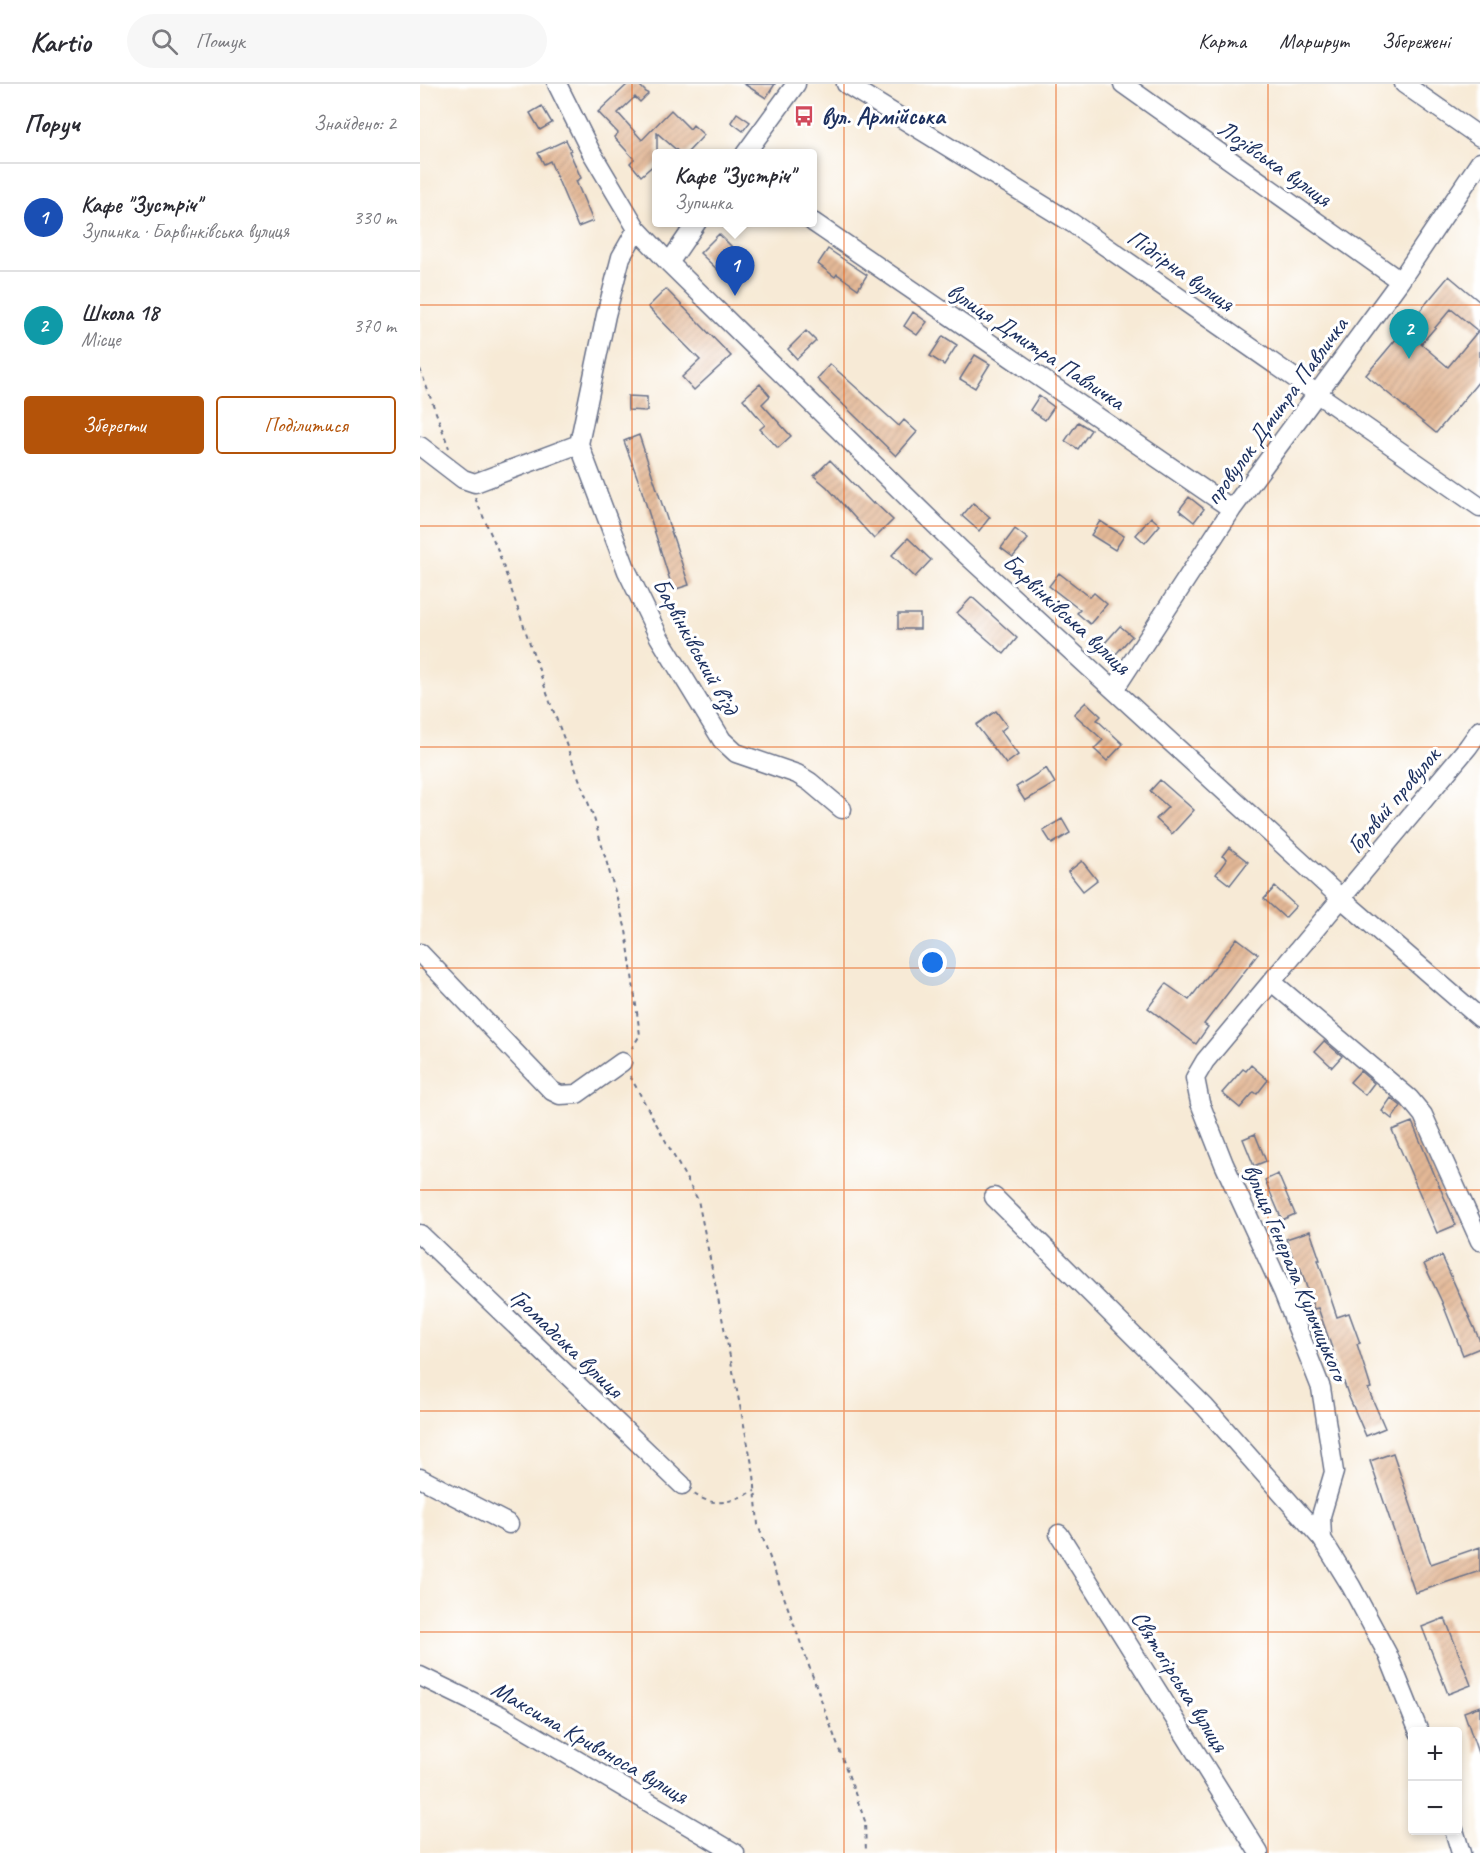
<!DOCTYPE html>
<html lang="uk">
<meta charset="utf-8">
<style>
body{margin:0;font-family:Caveat,sans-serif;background:#f7f7f7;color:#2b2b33}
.controls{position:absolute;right:18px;bottom:18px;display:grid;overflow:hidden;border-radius:6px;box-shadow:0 3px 9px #0003}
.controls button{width:54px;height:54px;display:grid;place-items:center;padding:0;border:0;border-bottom:2px solid #e1e1e2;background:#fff;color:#2b2b33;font:30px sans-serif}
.you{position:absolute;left:513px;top:879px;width:21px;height:21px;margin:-15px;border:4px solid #fff;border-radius:50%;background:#1a73e8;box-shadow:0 0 0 9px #1a73e833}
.badge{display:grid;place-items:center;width:39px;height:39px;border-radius:50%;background:#b45309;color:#fff;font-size:20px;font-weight:700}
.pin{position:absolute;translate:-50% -50px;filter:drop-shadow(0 2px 3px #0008)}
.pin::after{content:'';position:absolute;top:32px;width:21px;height:18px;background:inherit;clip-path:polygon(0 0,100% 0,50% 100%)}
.popup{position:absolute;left:232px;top:65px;width:165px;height:78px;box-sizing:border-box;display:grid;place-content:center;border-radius:6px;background:#fff;filter:drop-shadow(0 2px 4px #0005);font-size:20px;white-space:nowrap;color:#7c7c81}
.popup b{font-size:22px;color:#2b2b33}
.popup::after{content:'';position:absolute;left:50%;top:100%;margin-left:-12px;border:12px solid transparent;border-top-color:#fff}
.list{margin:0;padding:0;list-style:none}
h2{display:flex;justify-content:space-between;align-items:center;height:78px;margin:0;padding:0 24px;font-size:26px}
h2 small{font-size:20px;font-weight:400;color:#7c7c81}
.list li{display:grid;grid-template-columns:39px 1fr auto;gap:18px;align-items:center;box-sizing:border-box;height:108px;padding:0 24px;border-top:2px solid #e1e1e2}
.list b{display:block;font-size:22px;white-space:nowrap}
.list p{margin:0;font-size:20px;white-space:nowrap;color:#7c7c81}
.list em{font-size:20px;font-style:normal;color:#7c7c81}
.actions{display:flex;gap:12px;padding:18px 24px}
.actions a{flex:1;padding:14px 0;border:2px solid #b45309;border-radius:6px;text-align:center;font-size:21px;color:#b45309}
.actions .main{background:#b45309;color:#fff}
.icon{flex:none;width:33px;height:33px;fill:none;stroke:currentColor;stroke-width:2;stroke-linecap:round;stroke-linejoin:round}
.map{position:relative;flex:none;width:1060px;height:1769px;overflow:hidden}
header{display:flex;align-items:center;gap:36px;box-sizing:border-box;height:84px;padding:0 30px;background:#fff;border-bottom:2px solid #e1e1e2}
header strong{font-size:28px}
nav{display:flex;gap:33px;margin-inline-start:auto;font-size:21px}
.search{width:420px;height:54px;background:#f7f7f7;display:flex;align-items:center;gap:15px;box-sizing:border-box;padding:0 21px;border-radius:33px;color:#7c7c81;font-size:22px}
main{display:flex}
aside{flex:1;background:#fff}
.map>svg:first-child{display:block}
</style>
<header>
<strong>Kartio</strong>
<div class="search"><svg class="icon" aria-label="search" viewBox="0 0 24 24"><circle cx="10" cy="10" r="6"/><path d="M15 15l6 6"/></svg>Пошук</div>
<nav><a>Карта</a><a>Маршрут</a><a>Збережені</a></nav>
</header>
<main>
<aside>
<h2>Поруч<small>Знайдено: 2</small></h2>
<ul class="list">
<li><span class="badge" style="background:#1a4fb4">1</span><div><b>Кафе &quot;Зустріч&quot;</b><p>Зупинка · Барвінківська вулиця</p></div><em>330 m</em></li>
<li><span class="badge" style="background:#0f9aa8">2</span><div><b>Школа 18</b><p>Місце</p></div><em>370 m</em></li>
</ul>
<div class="actions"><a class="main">Зберегти</a><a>Поділитися</a></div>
</aside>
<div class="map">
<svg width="1060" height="1769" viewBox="0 0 1060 1769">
<defs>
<pattern id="building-hatch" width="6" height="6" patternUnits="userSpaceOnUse" patternTransform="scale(1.5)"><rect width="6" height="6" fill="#e3b896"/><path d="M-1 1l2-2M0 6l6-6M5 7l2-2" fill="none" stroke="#c29e84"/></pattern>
</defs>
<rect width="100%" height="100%" fill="#fff"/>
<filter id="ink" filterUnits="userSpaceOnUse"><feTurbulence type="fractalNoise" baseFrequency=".0167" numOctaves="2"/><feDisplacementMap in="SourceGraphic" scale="12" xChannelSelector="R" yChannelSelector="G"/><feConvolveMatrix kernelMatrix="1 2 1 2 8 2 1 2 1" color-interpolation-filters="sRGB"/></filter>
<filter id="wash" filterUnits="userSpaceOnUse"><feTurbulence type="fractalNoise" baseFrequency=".008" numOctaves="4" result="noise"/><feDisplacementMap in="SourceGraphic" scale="24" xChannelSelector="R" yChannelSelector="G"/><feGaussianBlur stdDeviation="1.35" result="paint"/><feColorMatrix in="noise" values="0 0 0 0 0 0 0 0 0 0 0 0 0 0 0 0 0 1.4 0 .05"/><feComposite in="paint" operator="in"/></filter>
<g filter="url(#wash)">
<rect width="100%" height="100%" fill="#f7ead6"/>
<g id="blocks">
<path fill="url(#building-hatch)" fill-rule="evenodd" d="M208 0H218L228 10 220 18 215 13 198 29 222 56 251 26 270 45 273 41 284 51 267 69H260L237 49V78L221 92 210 79 214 75 194 53 198 49 178 28Z
M324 0H355L346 14Z
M122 22 132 39 120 46 110 29Z
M317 29 330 38 323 47 311 38Z
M146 56 151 66 149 67 161 94 156 97 173 137 158 143 130 77 124 80 118 69Z
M299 150 323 174 305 193 280 169Z
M408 165 447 191 438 205 417 190 415 193 398 180Z
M1029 192 1060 218V296L1016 349 946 291ZM1031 225 1058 247 1028 283 1001 260Z
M246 205 311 272 274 306 262 293 280 276 228 223Z
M493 228 507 238 497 251 484 242Z
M386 247 396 257 377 275 368 265Z
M523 252 537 261 524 281 510 272Z
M555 271 570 280 555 304 540 295Z
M410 280 479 342 484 336 497 348 476 372 397 295Z
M340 300 350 312 342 320 371 352 358 364 340 345 345 341 323 315Z
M208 312 227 313V327L208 326Z
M619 312 634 323 625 336 610 326Z
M658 338 671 346 658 365 645 357Z
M219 351 269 501 253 506 220 401 204 357Z
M410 376 453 420 454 418 473 436 454 455 407 403 394 392Z
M769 413 784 425 774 438 759 426Z
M553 419 570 433 559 447 542 432Z
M731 433 740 441 725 459 716 451Z
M680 437 704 452 695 466 671 451Z
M595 445 608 455 593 473 581 464Z
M488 454 511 476 495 493 472 471Z
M639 489 670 513 674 509 687 520 670 540 657 529 660 526 629 502Z
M552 513 597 554 584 570 537 529Z
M478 530H500V545H478Z
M700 542 712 552 696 570 684 560Z
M666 618 681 632 677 636 703 660 687 677 674 665 683 656 654 630Z
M576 627 587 642 581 647 598 671 586 680 556 641Z
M626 684 635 699 605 717 596 703Z
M740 696 774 726 752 750 736 735 748 723 730 707Z
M642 735 650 749 632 760 623 746Z
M809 763 828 778 810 801 796 790 807 775 802 772Z
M662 777 677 796 663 807 648 788Z
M855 803 876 822 865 834 844 815Z
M817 854 838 870 784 940 788 943 776 960 728 924 746 900 769 916Z
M904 957 922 972 912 983 895 967Z
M831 981 848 996 837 1010 834 1008 820 1024 802 1009 823 985 826 987Z
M940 987 954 999 945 1011 930 998Z
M971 1014 981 1022 972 1035 962 1027Z
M992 1038 1036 1141 1017 1149 972 1046Z
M835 1050 846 1077 834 1082 823 1055Z
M858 1090 875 1130 862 1136 845 1096Z
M890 1147 900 1176H898L917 1233 929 1229 940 1259 937 1260 951 1304 948 1305 965 1344 946 1352 929 1313 898 1224 894 1225 880 1183 877 1184 866 1155Z
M1022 1172 1060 1257V1264L1043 1271 1022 1218 1004 1180Z
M973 1369 1011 1480 1060 1463V1487L995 1509 950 1377Z
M1025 1534 1051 1601 1028 1610 1002 1543Z
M1060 1622V1668L1058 1669 1044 1628Z"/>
</g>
</g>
<g filter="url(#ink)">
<use href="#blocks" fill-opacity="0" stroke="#687088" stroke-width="1.5"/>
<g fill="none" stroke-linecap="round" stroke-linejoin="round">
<g stroke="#687088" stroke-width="21">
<path id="minor" d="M137 0 170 66 217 145 249 179 541 466 922 815 1060 934
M426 0 652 139 1060 423
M703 0 980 197
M984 0 1060 53
M325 70 376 0
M393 138 812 425
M217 145 201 173 186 231 159 360 207 487 239 553 302 656 316 669 377 690 390 698 422 725
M249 179 277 138
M0 362 43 395 55 399 159 360
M694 606 812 425 980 197 1060 78
M0 869 132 1007 140 1011 157 1010 202 978
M852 898 989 1014 1003 1031 1060 1157
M574 1113 785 1323 902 1455
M0 1150 262 1401
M0 1394 89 1440
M639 1450 839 1769
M0 1592 82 1632 315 1769
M999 1648 968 1571 931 1502 902 1455 901 1432 914 1388 901 1304 863 1208 804 1080 780 1019 775 994 785 977 1048 663 1060 646
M1034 1746 1041 1769"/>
</g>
<path stroke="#687088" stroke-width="2" stroke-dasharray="4.5 4.5" stroke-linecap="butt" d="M0 285 29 364
M55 414 77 464 130 618 174 734 206 846 220 951 212 964
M210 992 278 1116 334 1390 338 1441 445 1737 446 1769
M274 1410C297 1425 311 1417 335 1407"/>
<use href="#minor" stroke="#fff" stroke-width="18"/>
</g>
</g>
<path fill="none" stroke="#e8590c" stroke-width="1.5" stroke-opacity="0.55" d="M212 0V1769M424 0V1769M636 0V1769M848 0V1769M0 221H1060M0 442H1060M0 663H1060M0 884H1060M0 1106H1060M0 1327H1060M0 1548H1060"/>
<defs>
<g id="bus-bare" transform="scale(1.62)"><path d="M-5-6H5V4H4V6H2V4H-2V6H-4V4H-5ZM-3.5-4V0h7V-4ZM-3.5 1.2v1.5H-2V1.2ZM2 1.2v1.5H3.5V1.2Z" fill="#d1495b" stroke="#fff" stroke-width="2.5" paint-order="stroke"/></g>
</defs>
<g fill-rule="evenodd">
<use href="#bus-bare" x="384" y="32"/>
</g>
<g text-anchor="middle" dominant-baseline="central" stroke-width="6" stroke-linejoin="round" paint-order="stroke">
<g font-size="24" font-weight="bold" fill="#1b2f5e" stroke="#fff" text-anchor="start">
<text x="401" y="32">вул. Армійська</text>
</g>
<g font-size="24" fill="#1b2f5e" stroke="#fff">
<text transform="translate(855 79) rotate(35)">Лозівська вулиця</text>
<text transform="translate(761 186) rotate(35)">Підгірна вулиця</text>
<text transform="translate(616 262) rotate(34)">вулиця Дмитра Павличка</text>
<text transform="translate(856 327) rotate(-54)">провулок Дмитра Павличка</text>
<text transform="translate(647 530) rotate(43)">Барвінківська вулиця</text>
<text transform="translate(276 562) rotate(61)">Барвінківський в’їзд</text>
<text transform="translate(973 716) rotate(-50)">Горовий провулок</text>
<text transform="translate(876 1188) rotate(67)">вулиця Генерала Кульчицького</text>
<text transform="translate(147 1259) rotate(44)">Громадська вулиця</text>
<text transform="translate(760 1597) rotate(58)">Святогірська вулиця</text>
<text transform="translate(170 1658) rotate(30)">Максима Кривоноса вулиця</text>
</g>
</g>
</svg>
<div class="controls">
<button>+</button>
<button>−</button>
</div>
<div class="you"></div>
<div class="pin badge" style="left:315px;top:212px;background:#1a4fb4">1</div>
<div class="popup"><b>Кафе &quot;Зустріч&quot;</b>Зупинка</div>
<div class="pin badge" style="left:989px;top:275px;background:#0f9aa8">2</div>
</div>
</main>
